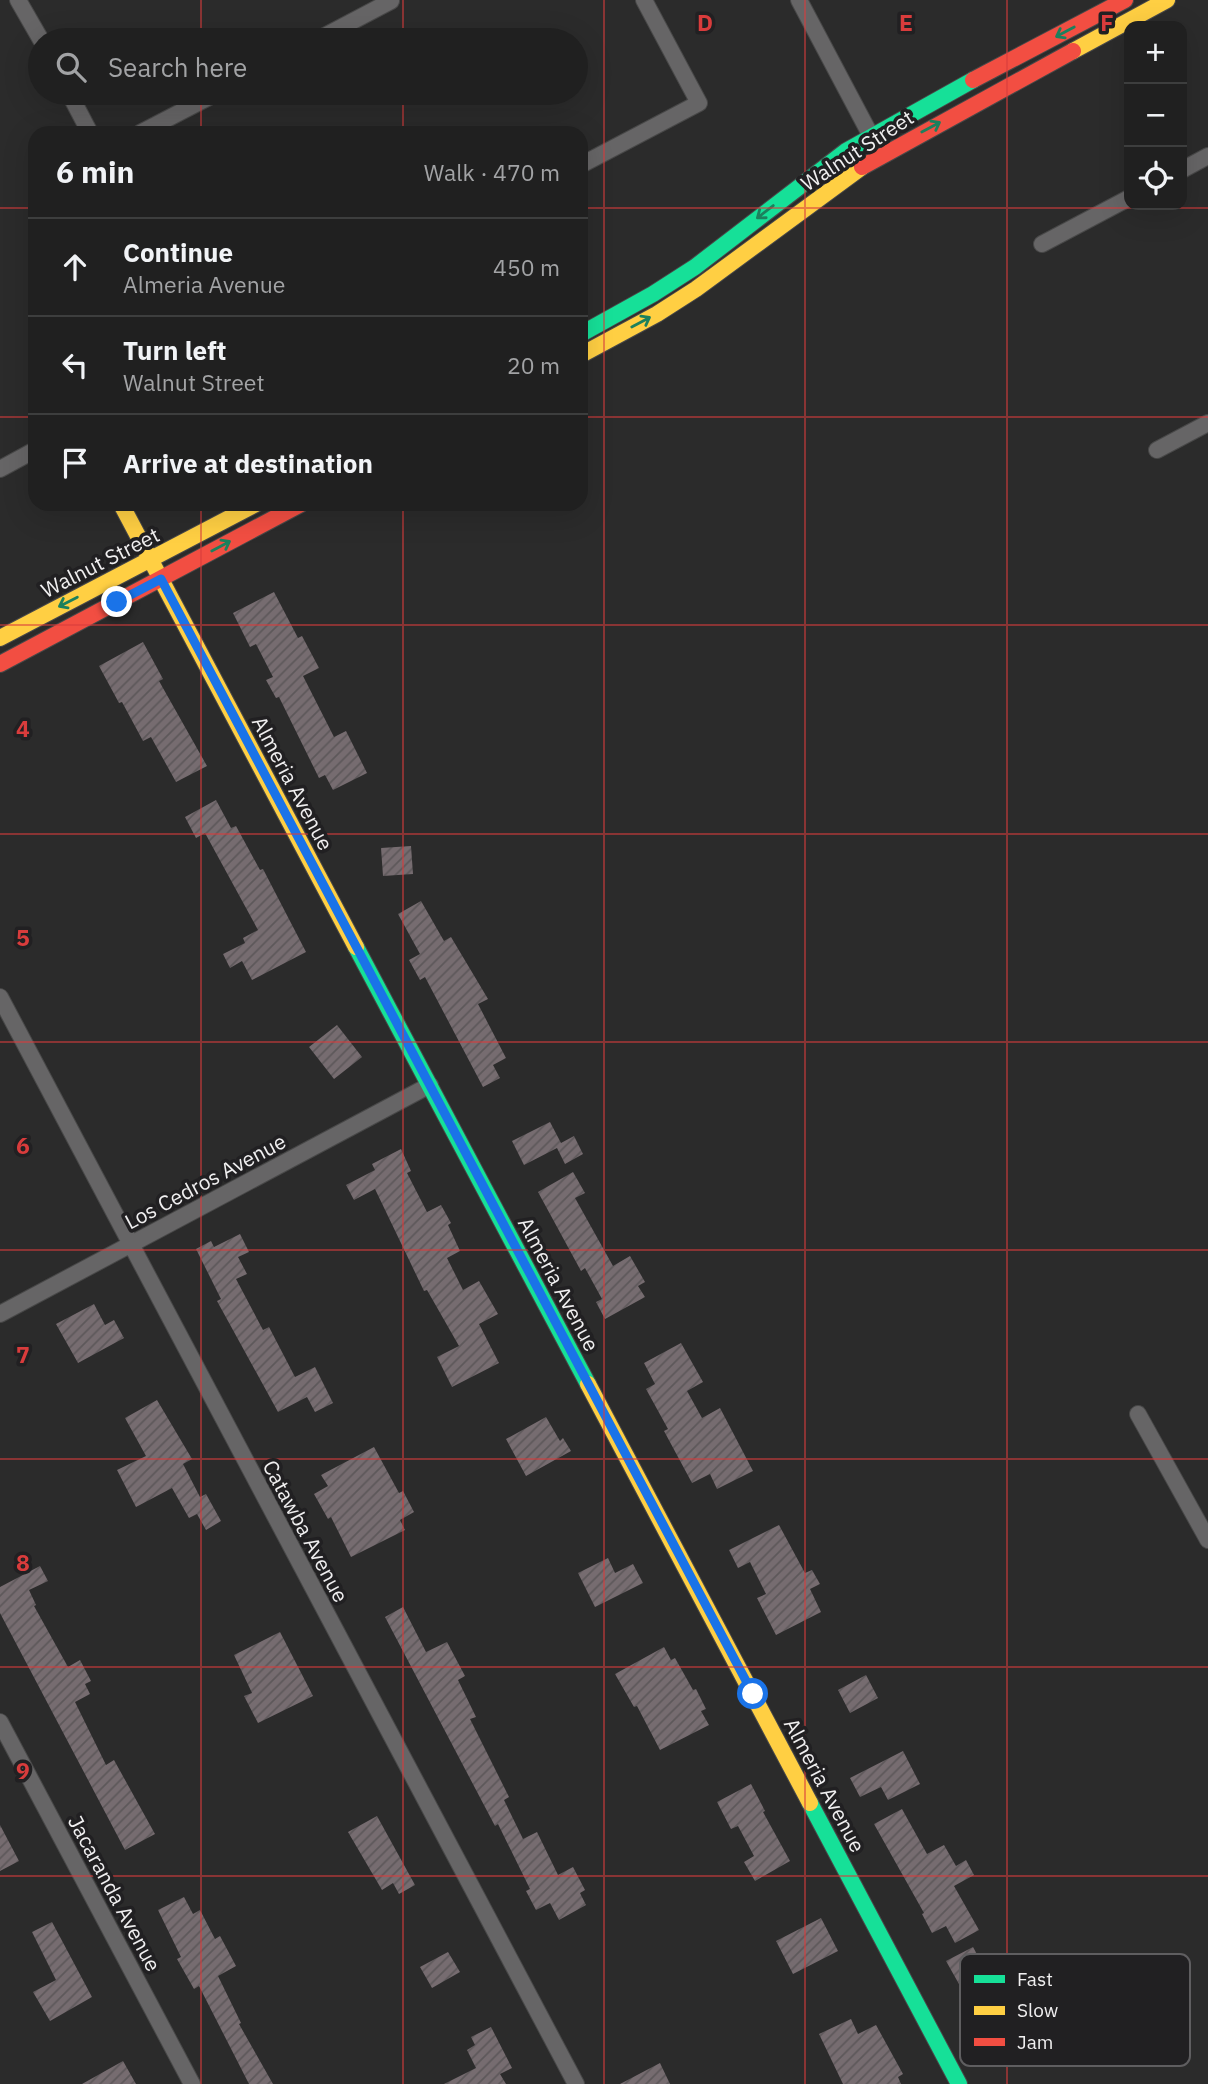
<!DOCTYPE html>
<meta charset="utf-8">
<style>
body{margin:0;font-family:"IBM Plex Sans",sans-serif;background:#282829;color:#f1f3f6}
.controls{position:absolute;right:21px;top:21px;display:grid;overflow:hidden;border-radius:14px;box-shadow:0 7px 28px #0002}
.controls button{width:63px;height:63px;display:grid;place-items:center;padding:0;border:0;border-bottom:2px solid #3d3e3e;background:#202020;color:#f1f3f6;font:35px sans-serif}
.stop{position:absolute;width:21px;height:21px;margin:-16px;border:5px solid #1a73e8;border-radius:50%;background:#fff}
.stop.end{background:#1a73e8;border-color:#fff;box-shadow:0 2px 7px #0008}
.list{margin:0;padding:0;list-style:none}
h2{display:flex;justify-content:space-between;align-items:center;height:91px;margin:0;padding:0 28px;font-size:30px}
h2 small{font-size:23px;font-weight:400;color:#a2a3a5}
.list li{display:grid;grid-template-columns:46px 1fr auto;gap:21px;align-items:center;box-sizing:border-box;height:98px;padding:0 28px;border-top:2px solid #3d3e3e}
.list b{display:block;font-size:26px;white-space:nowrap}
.list p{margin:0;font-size:23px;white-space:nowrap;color:#a2a3a5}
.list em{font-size:23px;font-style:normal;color:#a2a3a5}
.icon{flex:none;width:38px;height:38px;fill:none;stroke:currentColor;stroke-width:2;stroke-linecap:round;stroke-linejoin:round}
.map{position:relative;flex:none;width:1208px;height:2084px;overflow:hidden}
.search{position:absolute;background:#202020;box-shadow:0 7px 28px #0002;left:28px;top:28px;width:560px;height:77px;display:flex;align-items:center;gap:18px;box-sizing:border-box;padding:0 24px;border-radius:38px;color:#a2a3a5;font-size:26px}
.panel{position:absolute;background:#202020;box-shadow:0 7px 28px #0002;left:28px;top:126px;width:560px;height:385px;border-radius:21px}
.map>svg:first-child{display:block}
</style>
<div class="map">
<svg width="1208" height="2084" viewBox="0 0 1208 2084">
<defs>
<pattern id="building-hatch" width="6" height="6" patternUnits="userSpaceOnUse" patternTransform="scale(1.75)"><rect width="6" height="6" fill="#766c70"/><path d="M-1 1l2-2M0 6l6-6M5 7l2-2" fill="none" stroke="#5d585a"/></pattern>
</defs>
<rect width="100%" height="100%" fill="#2b2b2b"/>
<path fill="url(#building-hatch)" d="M274 592 298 638 302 636 319 668 303 676 334 737 346 731 367 773 333 790 325 775 319 778 279 697 276 698 266 680 273 677 256 644 250 647 233 613Z
M143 642 163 679 159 681 207 766 176 782 151 737 143 741 122 702 119 703 99 666Z
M216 800 231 828 236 826 260 870 263 869 306 952 252 980 242 961 230 968 223 954 245 943 243 938 258 930 205 833 196 838 185 817Z
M411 846 413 874 383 876 381 848Z
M421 901 444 941 451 937 488 999 478 1004 506 1058 493 1065 500 1078 483 1087 425 977 420 980 409 960 420 954 398 914Z
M337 1025 362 1057 334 1079 309 1047Z
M550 1122 561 1143 574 1136 583 1154 565 1164 557 1148 524 1165 512 1141Z
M401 1149 411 1171 407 1173 427 1212 441 1205 451 1223 448 1225 460 1251 447 1258 463 1290 479 1281 498 1314 479 1324 499 1363 452 1387 437 1357 459 1346 427 1290 424 1291 375 1189 354 1200 346 1185 375 1170 372 1164Z
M573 1172 585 1193 575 1198 613 1266 630 1256 645 1282 638 1286 645 1297 605 1319 596 1302 602 1299 585 1268 581 1271 538 1192Z
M240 1234 249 1252 238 1257 247 1274 236 1279 263 1330 269 1327 295 1377 315 1367 333 1403 315 1412 307 1397 278 1412 217 1301 221 1299 196 1249 211 1241 214 1247Z
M94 1304 105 1325 114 1320 124 1338 78 1363 56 1324Z
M681 1343 703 1382 687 1391 702 1418 720 1408 753 1471 717 1489 710 1474 692 1483 664 1431 668 1429 646 1389 655 1384 644 1363Z
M157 1400 192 1459 183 1464 200 1497 206 1494 221 1521 206 1530 197 1514 189 1518 172 1488 136 1507 117 1470 146 1456 125 1418Z
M546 1417 560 1441 563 1438 571 1451 526 1476 506 1439Z
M374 1447 399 1493 403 1491 414 1512 400 1520 405 1530 351 1557 331 1517 328 1519 314 1494 328 1486 321 1475Z
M779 1525 805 1573 812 1570 820 1584 810 1589 821 1612 776 1635 757 1598 766 1594 750 1562 738 1568 729 1550Z
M608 1558 615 1573 633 1564 643 1583 595 1607 578 1573Z
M40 1566 48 1581 29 1590 36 1605 34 1606 68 1667 80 1660 91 1681 85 1684 90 1694 75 1702 106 1765 114 1760 155 1834 125 1850 0 1613V1587Z
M403 1607 426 1652 447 1642 465 1676 458 1680 476 1717 470 1719 509 1797 504 1800 523 1839 537 1832 558 1875 573 1867 585 1890 580 1893 586 1905 559 1920 550 1903 536 1910 526 1891 530 1889 498 1824 495 1826 385 1617Z
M280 1632 313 1696 258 1723 244 1696 252 1693 234 1655Z
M664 1647 671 1660 675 1658 693 1690 696 1689 706 1709 701 1711 709 1725 660 1750 637 1706 634 1707 615 1674Z
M866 1675 878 1698 850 1713 838 1690Z
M903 1751 920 1784 888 1800 881 1787 860 1797 850 1778Z
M751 1784 765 1811 763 1812 790 1861 755 1881 744 1862 754 1856 738 1826 731 1829 717 1802Z
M902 1809 927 1854 944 1845 956 1866 966 1860 974 1875 954 1886 979 1930 955 1943 946 1926 932 1933 922 1914 924 1913 874 1824Z
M377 1816 415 1885 399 1894 393 1883 382 1890 348 1832Z
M0 1825 19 1861 0 1871Z
M184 1897 193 1914 200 1910 215 1939 220 1936 236 1966 218 1976 241 2023 239 2024 273 2084H249L199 1986 194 1989 177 1959 181 1957 158 1910Z
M821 1918 838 1951 793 1974 776 1941Z
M52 1922 92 1997 50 2021 33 1992 56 1980 32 1932Z
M973 1947 997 1991 1010 1984 1024 2011 986 2032 946 1961Z
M448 1952 460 1972 432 1988 420 1967Z
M851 2019 858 2034 876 2025 903 2074 898 2077 901 2084H843L819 2034Z
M491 2027 512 2068 500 2074 506 2084H444L476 2068 467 2050 475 2045 471 2037Z
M123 2061 136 2084H82Z
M660 2063 670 2084H620Z"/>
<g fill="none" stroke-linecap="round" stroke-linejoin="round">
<g stroke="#484848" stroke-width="18">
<path id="street" d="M18 0 41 40
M799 0 871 136
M317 40 391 1
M69 93 90 133
M140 133 217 93
M581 165 699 103 644 0
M1182 170 1208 156
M1042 244 1129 198
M1157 450 1208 423
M0 469 35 450
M0 997 576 2084
M0 1314 430 1085
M1138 1414 1208 1540
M0 1722 192 2084"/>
</g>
<g stroke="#484848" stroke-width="18">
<path id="fast" d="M581 334 653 294 695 267 846 151 973 80
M356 947 588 1384
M810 1803 959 2084"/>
</g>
<g stroke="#484848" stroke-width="18">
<path id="slow" d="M1073 51 1167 0
M581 355 657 314 696 289 862 167
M121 504 356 947
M0 638 256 504
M588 1384 810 1803"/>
</g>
<g stroke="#484848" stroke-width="18">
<path id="jam" d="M973 80 1125 0
M862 167 1073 51
M0 664 301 504"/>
</g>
<use href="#street" stroke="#666566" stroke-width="16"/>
<use href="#fast" stroke="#16e098" stroke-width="16"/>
<use href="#slow" stroke="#ffcf43" stroke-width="16"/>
<use href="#jam" stroke="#f24e42" stroke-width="16"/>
</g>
<defs><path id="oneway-shaft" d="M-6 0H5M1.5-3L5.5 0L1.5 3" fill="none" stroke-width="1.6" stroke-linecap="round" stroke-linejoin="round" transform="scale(1.75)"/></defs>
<g stroke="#1c805d">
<use href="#oneway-shaft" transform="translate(1065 32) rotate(152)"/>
<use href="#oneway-shaft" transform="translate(931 127) rotate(-28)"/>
<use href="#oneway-shaft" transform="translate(765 212) rotate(142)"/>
<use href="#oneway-shaft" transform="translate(641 322) rotate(-28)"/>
<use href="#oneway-shaft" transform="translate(221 546) rotate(-28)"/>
<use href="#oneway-shaft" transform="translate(68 602) rotate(153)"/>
</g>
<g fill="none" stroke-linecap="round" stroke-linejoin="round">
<path stroke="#1a73e8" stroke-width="9" d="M117 602 161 579 753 1694"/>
</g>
<path fill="none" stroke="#d93c3c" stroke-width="2" stroke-opacity="0.55" d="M201 0V40M403 0V40M604 0V2084M805 0V2084M1007 0V2084M201 93V133M403 93V133M0 208H35M581 208H1208M0 417H35M581 417H1208M201 504V2084M403 504V2084M0 625H1208M0 834H1208M0 1042H1208M0 1250H1208M0 1459H1208M0 1667H1208M0 1876H1208"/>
<g text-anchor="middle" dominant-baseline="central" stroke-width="7" stroke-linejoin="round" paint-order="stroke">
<g font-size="21" fill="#f0eff0" stroke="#212022">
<text transform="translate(857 150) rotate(-33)">Walnut Street</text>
<text transform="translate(100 562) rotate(-27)">Walnut Street</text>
<text transform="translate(293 783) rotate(62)">Almeria Avenue</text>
<text transform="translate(205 1181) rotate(-28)">Los Cedros Avenue</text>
<text transform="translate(559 1284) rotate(62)">Almeria Avenue</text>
<text transform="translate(306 1531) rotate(62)">Catawba Avenue</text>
<text transform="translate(825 1785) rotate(62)">Almeria Avenue</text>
<text transform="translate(115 1893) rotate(62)">Jacaranda Avenue</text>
</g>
</g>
<rect x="960" y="1954" width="230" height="112" rx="10" fill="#212022" stroke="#5f5e60" stroke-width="2"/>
<rect x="974" y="1975" width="31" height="8" fill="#16e098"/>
<rect x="974" y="2006" width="31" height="9" fill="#ffcf43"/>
<rect x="974" y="2038" width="31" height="8" fill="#f24e42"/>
<g font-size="19" fill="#f0eff0">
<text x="1017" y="1986">Fast</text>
<text x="1017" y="2017">Slow</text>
<text x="1017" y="2049">Jam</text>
</g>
<g font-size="23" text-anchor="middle" font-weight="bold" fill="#d93c3c" stroke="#212022" stroke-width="7" stroke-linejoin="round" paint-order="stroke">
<text x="705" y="31">D</text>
<text x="906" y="31">E</text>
<text x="1107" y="31">F</text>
<text x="23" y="737">4</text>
<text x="23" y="946">5</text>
<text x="23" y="1154">6</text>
<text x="23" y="1363">7</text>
<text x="23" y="1571">8</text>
<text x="23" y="1779">9</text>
</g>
</svg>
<div class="controls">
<button>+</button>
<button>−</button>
<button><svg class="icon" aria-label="locate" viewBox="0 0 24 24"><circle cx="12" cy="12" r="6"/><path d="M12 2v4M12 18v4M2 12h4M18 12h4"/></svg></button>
</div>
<div class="stop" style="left:753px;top:1694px"></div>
<div class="stop end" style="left:117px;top:602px"></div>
<div class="search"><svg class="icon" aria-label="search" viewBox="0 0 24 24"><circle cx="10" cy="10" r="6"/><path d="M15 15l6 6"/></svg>Search here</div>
<section class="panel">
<h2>6 min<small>Walk · 470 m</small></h2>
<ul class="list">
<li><svg class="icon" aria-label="ahead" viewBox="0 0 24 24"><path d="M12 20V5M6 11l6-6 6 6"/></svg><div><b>Continue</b><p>Almeria Avenue</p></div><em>450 m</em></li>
<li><svg class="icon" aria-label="left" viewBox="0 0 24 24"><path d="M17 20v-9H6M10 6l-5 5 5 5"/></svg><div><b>Turn left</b><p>Walnut Street</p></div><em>20 m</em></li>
<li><svg class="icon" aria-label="arrive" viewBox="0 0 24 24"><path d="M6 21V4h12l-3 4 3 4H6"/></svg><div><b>Arrive at destination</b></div></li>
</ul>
</section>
</div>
